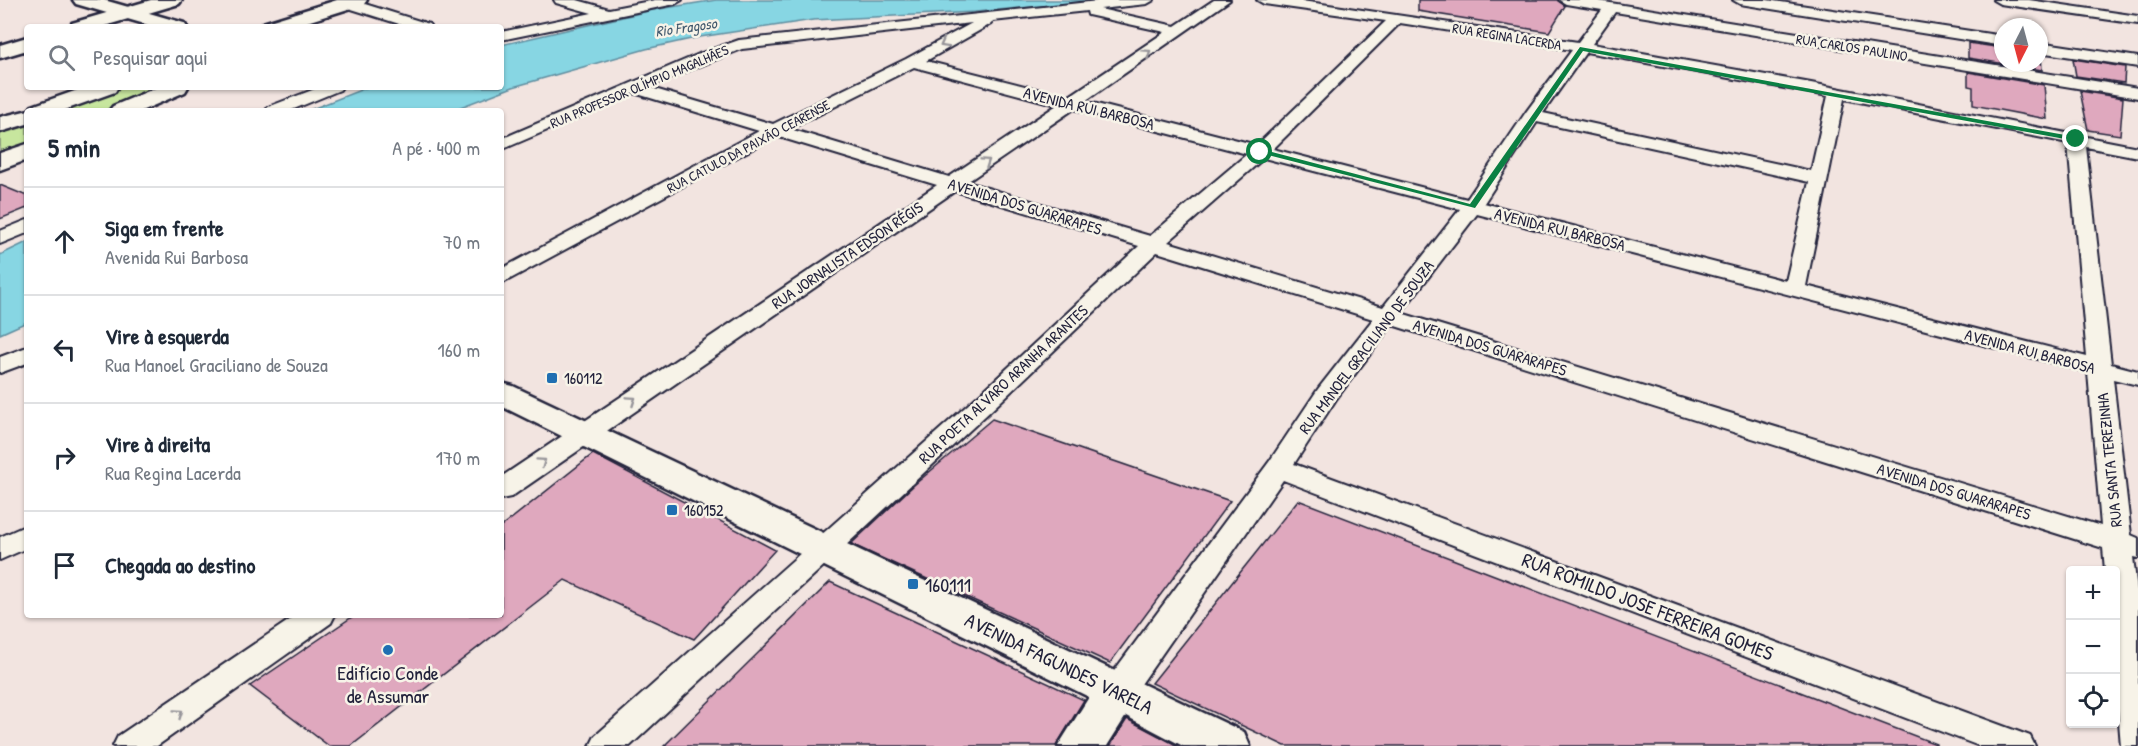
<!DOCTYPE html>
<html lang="pt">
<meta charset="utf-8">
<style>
body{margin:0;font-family:"Patrick Hand",sans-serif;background:#f2f2f3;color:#1f2937}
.controls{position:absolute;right:18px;bottom:18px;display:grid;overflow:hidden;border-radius:6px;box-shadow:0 2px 4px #0004}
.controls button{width:54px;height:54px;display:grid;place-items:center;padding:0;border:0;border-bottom:2px solid #e0e1e3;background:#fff;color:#1f2937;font:30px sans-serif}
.compass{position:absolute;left:1994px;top:18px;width:54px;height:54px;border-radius:50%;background:#fff;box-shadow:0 2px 4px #0004;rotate:186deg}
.stop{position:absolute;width:18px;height:18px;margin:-14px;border:4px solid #0b8043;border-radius:50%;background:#fff}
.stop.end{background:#0b8043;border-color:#fff;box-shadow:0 2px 6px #0008}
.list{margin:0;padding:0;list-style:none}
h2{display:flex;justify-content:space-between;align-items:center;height:78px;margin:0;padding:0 24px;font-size:26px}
h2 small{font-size:20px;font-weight:400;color:#747a83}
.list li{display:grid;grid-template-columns:39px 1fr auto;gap:18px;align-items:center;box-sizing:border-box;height:108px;padding:0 24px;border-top:2px solid #e0e1e3}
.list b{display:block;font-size:22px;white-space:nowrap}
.list p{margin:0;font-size:20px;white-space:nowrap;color:#747a83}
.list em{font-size:20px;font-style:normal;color:#747a83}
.icon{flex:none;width:33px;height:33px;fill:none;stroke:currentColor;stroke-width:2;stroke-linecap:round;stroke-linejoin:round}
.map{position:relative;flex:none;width:2138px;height:746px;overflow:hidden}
.search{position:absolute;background:#fff;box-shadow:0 2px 4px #0004;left:24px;top:24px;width:480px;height:66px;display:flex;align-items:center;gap:15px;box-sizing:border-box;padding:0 21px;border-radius:6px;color:#747a83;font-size:22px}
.panel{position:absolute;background:#fff;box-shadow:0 2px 4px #0004;left:24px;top:108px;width:480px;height:510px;border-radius:6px}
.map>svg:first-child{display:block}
</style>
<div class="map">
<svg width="2138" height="746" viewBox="0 0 2138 746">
<rect width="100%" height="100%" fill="#f2e4e0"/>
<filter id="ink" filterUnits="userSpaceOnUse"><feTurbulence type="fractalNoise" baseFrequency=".0167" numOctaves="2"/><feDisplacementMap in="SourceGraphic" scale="12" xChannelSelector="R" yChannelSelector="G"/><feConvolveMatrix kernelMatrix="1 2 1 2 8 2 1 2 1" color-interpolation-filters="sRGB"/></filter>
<g filter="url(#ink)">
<path fill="#c7e69e" stroke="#74846c" stroke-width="1.5" d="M109 87H159L104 111H43Z
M27 118V146L0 158V132Z"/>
<path fill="#87d6e3" stroke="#5f8ea0" stroke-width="1.5" d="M716 0H1107L975 12 813 20 700 37 646 49 513 87 450 111H307L368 87H501V45L653 10Z
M27 242V322L0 334V255Z"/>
<path fill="#dfa8be" stroke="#22223b" stroke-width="1.5" d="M1418 0H1557L1565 6 1549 32 1418 11Z
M1968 43 2003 48V63H2039L2041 55 2042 70 1968 58Z
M2073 59 2125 67 2124 83 2076 76Z
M1968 72 2044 85 2047 119 1973 105V87L1968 86Z
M2080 91 2123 98 2120 135 2088 130Z
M0 185 27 196V208L0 219Z
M992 419 1230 501 1110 663 851 544 914 485Z
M593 454 775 550 694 639 565 580 351 746H329L250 686 355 615H501V527Z
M1298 500 1936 744V746H1285L1152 683Z
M830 582 1084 700 1056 746H664Z
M1127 719 1178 746H1110Z"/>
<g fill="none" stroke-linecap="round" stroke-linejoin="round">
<g stroke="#22223b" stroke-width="4">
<path id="street" d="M342 0H352L429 24 431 27H409L342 6Z
M554 0H577L609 9 655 0H682L675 4 501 40V32L592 13 556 3Z
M1107 0H1154L1147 4 1100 9 1175 26 1214 0H1230L1085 101 1257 145 1386 21 1264 4 1257 0H1295L1578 42 1602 10 1566 4 1559 0H1592L2138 88V98L1615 12 1592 44 1811 83 2138 147V157L2086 147 2111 364 2138 371V385L2113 379 2131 535 2138 538V558L2133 557 2138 599V746H2121L2116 684V570H2105L2103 548 1392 325 1337 398 1294 464 2030 736 2035 746H1979L1283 480 1130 700 1118 704 1106 700 1102 691 1106 682 1269 462 1318 389 1373 319 1157 252 999 403 630 746H590L595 736 981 393 1139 246 955 191 511 497 501 499V477L937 185 776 136 501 284V269L759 131 634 93 501 150V139L699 54 739 40ZM1087 11 1088 15 1165 32 1068 97 926 61 991 24 993 21ZM972 23 906 59 773 124 648 87 742 49ZM1400 23 1572 50 1526 112 1467 199 1273 149ZM1586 52 1828 96 1811 171 1543 113ZM914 67 1057 105 949 177 790 129ZM1844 99 2068 143 2087 357 1806 286ZM1074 109 1247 154 1150 236 967 182ZM1537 122 1809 182 1786 281 1484 203ZM1264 158 1460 209 1383 307 1168 242ZM1477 214 2088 372 2101 526 1401 313Z
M1733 0H1767L2003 36V46L1740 4Z
M1993 0H2029L2138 16V24L2000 4Z
M2039 42 2138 57V67L2039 52Z
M320 87H342L340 90 289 111H266L268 107Z
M27 220V233L0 244V231Z
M27 347V363L0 373V357Z
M27 525V548L0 560V537Z
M297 615H335L331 623 157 746H113L118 736Z"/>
</g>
<g stroke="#22223b" stroke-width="5">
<path id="secondary" d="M73 0H104L184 23 187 27H155L76 4Z
M337 0H367L364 4 291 27H260L263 23Z
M86 87H118L115 92 62 111H27V124L0 132V117L29 110 32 106Z
M158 87H188L185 92 141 111H109L113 106Z
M27 144V160L0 170V153Z
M501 383 513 386 1244 732 1250 746H1183L1126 716 1107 746H1058L1089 697 501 406Z"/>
</g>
<g stroke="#22223b" stroke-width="5">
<path id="primary" d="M151 0H182L179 4 101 27H69L72 23Z
M27 37V50L0 58V45Z"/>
</g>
<use href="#street" fill="#f7f3e8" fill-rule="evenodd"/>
<use href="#secondary" fill="#f7f3e8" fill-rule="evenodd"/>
<use href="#primary" fill="#f7f3e8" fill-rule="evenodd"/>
</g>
<defs><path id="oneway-chevron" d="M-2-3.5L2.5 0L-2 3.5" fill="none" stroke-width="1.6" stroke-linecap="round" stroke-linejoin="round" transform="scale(1.5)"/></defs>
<g stroke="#97959a">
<use href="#oneway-chevron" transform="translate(944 44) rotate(151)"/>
<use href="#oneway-chevron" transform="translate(1147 53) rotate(-34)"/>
<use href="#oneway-chevron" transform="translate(986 162) rotate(-34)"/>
<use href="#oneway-chevron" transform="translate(632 400) rotate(-34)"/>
<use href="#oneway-chevron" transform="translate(542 462) rotate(-35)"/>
<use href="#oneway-chevron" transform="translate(179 713) rotate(-35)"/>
</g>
</g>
<path fill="#0b8043" d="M1580 47 2076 137 2080 139 2076 141 1583 51 1475 208 1256 152 1260 149 1470 204Z"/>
<g fill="#1f6fb2" stroke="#f7f3e8" stroke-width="2">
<rect x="546" y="372" width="12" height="12" rx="3"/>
<rect x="666" y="504" width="12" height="12" rx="3"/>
<rect x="907" y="578" width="12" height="12" rx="3"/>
<circle cx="388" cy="650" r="6"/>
</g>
<g text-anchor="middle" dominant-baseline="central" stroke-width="5" stroke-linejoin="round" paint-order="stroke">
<g font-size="14" fill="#22223b" stroke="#f7f3e8">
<text transform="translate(1507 36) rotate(9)">RUA REGINA LACERDA</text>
<text transform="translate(1852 47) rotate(9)">RUA CARLOS PAULINO</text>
<text transform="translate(639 86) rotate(-23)">RUA PROFESSOR OLÍMPIO MAGALHÃES</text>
<text transform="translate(748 146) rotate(-28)">RUA CATULO DA PAIXÃO CEARENSE</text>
</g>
<g font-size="15" font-style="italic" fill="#40586d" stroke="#f7f3e8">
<text transform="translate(686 27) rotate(-8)">Rio Fragoso</text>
</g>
<g font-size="16" fill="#22223b" stroke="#f7f3e8">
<text transform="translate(1089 108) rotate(14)">AVENIDA RUI BARBOSA</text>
<text transform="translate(1025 206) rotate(17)">AVENIDA DOS GUARARAPES</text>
<text transform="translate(1560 229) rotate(14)">AVENIDA RUI BARBOSA</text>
<text transform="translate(847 255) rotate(-34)">RUA JORNALISTA EDSON RÉGIS</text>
<text transform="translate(1366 347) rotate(-53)">RUA MANOEL GRACILIANO DE SOUZA</text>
<text transform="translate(1490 347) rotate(17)">AVENIDA DOS GUARARAPES</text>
<text transform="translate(2030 351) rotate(15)">AVENIDA RUI BARBOSA</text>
<text transform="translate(1003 384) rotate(-43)">RUA POETA ALVARO ARANHA ARANTES</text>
<text transform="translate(2109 460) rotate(-96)">RUA SANTA TEREZINHA</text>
<text transform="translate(1954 491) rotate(17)">AVENIDA DOS GUARARAPES</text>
</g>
<g font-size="16" fill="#22223b" stroke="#f7f3e8" text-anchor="start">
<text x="564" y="378">160112</text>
<text x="684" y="510">160152</text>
</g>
<g font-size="20" fill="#22223b" stroke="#f7f3e8" text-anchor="start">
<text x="925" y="584">160111</text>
<text x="388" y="672" text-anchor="middle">Edifício Conde<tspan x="388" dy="23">de Assumar</tspan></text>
</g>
<g font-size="20" fill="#22223b" stroke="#f7f3e8">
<text transform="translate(1648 606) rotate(21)">RUA ROMILDO JOSE FERREIRA GOMES</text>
<text transform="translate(1059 663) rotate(26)">AVENIDA FAGUNDES VARELA</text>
</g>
</g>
</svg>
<div class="controls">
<button>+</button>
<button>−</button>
<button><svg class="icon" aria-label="locate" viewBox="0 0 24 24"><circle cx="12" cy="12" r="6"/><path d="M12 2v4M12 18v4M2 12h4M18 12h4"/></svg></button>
</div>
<svg class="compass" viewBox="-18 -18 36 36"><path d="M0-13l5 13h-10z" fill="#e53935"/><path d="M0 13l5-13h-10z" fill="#747a83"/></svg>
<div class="stop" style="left:1260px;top:152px"></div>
<div class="stop end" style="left:2076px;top:139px"></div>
<div class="search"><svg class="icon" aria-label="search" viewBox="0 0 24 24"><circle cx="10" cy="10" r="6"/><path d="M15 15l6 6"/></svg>Pesquisar aqui</div>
<section class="panel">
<h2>5 min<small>A pé · 400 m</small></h2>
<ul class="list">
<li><svg class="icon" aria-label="ahead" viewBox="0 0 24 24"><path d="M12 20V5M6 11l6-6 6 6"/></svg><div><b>Siga em frente</b><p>Avenida Rui Barbosa</p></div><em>70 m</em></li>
<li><svg class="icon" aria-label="left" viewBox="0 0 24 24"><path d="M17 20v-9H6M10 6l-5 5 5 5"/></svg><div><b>Vire à esquerda</b><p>Rua Manoel Graciliano de Souza</p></div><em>160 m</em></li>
<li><svg class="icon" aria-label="right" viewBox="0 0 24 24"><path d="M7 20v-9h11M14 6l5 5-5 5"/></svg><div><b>Vire à direita</b><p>Rua Regina Lacerda</p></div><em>170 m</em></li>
<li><svg class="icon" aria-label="arrive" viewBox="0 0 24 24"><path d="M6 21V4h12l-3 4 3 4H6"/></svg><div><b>Chegada ao destino</b></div></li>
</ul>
</section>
</div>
